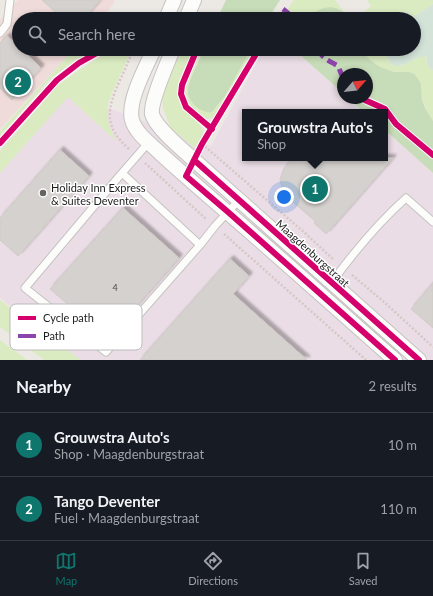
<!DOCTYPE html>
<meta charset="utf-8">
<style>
body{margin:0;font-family:Lato,sans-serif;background:#20242c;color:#f1f3f6}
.compass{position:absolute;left:337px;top:68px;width:36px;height:36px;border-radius:50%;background:#171b24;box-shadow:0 2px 6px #0003;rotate:62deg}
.you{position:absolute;left:284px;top:197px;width:14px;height:14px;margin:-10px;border:3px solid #fff;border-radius:50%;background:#1a73e8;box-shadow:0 0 0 6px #1a73e833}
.badge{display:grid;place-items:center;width:26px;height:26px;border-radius:50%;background:#0f766e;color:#fff;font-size:13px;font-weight:700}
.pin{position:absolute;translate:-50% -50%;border:2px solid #fff;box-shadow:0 1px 4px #0006}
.popup{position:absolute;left:242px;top:109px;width:146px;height:52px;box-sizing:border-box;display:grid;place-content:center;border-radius:0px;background:#171b24;filter:drop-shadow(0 1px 3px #0005);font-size:13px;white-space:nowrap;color:#9ea1a6}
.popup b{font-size:15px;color:#f1f3f6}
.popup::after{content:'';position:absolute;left:50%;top:100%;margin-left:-8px;border:8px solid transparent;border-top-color:#171b24}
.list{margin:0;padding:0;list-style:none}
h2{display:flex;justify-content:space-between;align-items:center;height:52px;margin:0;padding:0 16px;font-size:17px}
h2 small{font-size:13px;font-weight:400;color:#9ea1a6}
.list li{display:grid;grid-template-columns:26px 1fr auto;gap:12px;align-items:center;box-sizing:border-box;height:64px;padding:0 16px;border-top:1px solid #363941}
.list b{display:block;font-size:15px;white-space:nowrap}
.list p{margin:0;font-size:13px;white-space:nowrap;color:#9ea1a6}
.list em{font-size:13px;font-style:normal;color:#9ea1a6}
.icon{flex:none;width:22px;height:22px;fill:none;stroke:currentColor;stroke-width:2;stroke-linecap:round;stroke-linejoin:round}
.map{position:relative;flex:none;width:433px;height:360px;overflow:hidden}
.search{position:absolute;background:#171b24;box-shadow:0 2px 6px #0003;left:12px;right:12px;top:12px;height:44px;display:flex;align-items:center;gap:10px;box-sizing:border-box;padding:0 14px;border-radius:22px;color:#9ea1a6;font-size:15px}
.sheet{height:180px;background:#171b24}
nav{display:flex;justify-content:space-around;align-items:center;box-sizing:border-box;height:56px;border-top:1px solid #363941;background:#171b24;font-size:11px;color:#9ea1a6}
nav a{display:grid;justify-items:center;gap:2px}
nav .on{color:#0f766e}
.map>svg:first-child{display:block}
</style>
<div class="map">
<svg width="433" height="360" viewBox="0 0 433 360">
<defs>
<filter id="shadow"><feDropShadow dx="3.5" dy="-3.5" stdDeviation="1" flood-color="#0004"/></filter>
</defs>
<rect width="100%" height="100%" fill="#ece9e5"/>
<path fill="#efdbd9" d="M18 0H115L111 7 102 19H19V49H74L0 129V20Z"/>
<path fill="#eadde5" d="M264 49H293L343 93V98H349L364 112H245V158H385V130L433 173V360H80L0 298V160L65 92 211 146Z"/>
<path fill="#daebc1" d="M294 0H335L346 14 339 9 313 13 308 19H280Z
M367 0H433V4L414 18 409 13H401L393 19H355L371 6Z
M74 49H95L77 59 51 78 0 136V131Z
M113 49H132L109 100 107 110 109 126 116 141 68 97 0 173V151L58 85 82 68Z
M183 49H192C188 63 175 81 178 96 179 100 181 106 184 109 190 116 206 126 203 135 202 140 197 144 194 148L170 127 163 108 162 94 168 80Z
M201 49H203L188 84V94L190 100 205 112H212L225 96 251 49H254L216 115 212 118 207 119C200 115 191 110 187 103 178 88 194 63 201 49Z
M362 49H381L386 53 388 61 401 66 423 55 426 56C428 63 424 65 433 70V121C424 108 422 100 421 85L398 72 390 71 380 67 369 59Z
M0 300 81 360H44L0 327Z
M0 340 27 360H0Z"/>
<path fill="#c7dcb8" d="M226 0H280L268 19H217Z
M330 7C339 8 345 12 350 19H308C314 11 320 8 330 7Z
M203 49H251L225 96 212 112C206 113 203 111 198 108 182 96 188 84 195 69 198 63 201 56 203 49Z
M297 49H362L369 59 380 67 394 72H409L414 74 419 80 421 85 422 99 425 108 433 121V173L385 130V112H364L348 98H367V74H343V93L300 55Z"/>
<path fill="#d3e3d8" d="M433 4V70C427 67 426 63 427 57L424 55 423 56 422 58 419 57C405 64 391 75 386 53L381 49H414V19H393C403 11 404 8 414 17Z"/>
<path fill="#d4d1ce" stroke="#cfcbc6" filter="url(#shadow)" d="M42 0H100L84 19H63Z
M7 36 19 47V49H21L41 68 12 100 0 88V43Z
M60 150 89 176 18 256 0 240V218Z
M293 158H393L326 234 314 223 316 222 285 195 282 189 280 179 282 174 284 168Z
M123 208 179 258 117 328 102 314 92 325 50 289Z
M230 259 249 276 233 294 307 360H140Z
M433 283V328L411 309Z"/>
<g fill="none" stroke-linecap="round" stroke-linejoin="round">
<g stroke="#c4c3c1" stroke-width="9">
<path id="service" d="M0 33 7 24 10 0
M122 173 149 142
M200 245 122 173 25 288 106 352 200 245 215 226 239 200
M332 282C354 252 378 223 406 198L433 222"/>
</g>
<g stroke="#c4c3c1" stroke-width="16">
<path id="minor" d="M166 19 174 0
M186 19 194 0
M154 49C146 67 127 101 132 120 136 134 151 144 161 154 183 174 205 193 227 212 284 261 339 311 395 360
M173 49C168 62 150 102 152 114 155 127 183 150 194 160L419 360"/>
</g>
<path stroke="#d7c7c4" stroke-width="2.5" stroke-dasharray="2 2" stroke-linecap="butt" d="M202 144 305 233 334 260
M129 149C103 126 107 109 120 80 125 70 129 59 134 49
M145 163 206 219
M224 234 366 360
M352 275 383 301 433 347"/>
<use href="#service" stroke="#fcfcfb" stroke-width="7"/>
<use href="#minor" stroke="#fcfcfb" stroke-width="14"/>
<path stroke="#8e44ad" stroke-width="5" stroke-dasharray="10 5" stroke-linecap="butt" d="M283 9 295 19
M318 49C322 59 330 61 338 66L343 78"/>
<g stroke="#fff" stroke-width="8">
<path id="cycleway" d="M197 49 182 85 181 94 186 107 212 129
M259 49 202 144 186 176 228 212 395 360
M361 98 367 101 385 109 396 124 433 155
M0 143 57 80 79 63 104 49
M194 160 419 360"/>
</g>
<use href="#cycleway" stroke="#d6006c" stroke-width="6"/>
</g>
<circle fill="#656463" stroke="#fff" stroke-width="1.5" cx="43" cy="193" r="4"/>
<g text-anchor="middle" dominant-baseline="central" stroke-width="3" stroke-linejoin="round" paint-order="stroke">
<g font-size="9" fill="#4b4a49">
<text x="115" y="287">4</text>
</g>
<g font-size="11" fill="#1d1d1d" stroke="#fff" text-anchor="start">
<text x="51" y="187">Holiday Inn Express<tspan x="51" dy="13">&amp; Suites Deventer</tspan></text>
</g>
<g font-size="11" fill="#1d1d1d" stroke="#fff">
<text transform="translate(313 253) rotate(42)">Maagdenburgstraat</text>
</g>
</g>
<rect x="10" y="304" width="132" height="46" rx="6" fill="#fff" stroke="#bbb" stroke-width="1"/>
<rect x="18" y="316" width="18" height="4" fill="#d6006c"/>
<rect x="18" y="334" width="18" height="4" fill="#8e44ad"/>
<g font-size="11" fill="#1d1d1d">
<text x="43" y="322">Cycle path</text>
<text x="43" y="340">Path</text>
</g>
</svg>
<svg class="compass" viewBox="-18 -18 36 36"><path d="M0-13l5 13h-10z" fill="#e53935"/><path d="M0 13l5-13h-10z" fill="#9ea1a6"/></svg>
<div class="you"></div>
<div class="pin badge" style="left:315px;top:189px">1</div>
<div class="popup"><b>Grouwstra Auto's</b>Shop</div>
<div class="pin badge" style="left:18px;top:82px">2</div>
<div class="search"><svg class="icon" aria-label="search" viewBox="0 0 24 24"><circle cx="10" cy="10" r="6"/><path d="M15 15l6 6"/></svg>Search here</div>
</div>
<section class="sheet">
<h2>Nearby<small>2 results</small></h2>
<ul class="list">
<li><span class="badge">1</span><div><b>Grouwstra Auto's</b><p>Shop · Maagdenburgstraat</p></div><em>10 m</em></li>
<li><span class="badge">2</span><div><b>Tango Deventer</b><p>Fuel · Maagdenburgstraat</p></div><em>110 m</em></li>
</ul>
</section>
<nav>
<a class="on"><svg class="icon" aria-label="map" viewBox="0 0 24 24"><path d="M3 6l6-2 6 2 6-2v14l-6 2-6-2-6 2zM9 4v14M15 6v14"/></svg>Map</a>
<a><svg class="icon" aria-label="directions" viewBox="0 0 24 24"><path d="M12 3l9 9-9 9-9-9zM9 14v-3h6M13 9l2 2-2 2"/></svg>Directions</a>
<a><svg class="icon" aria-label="saved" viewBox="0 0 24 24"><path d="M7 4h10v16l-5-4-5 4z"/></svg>Saved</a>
</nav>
